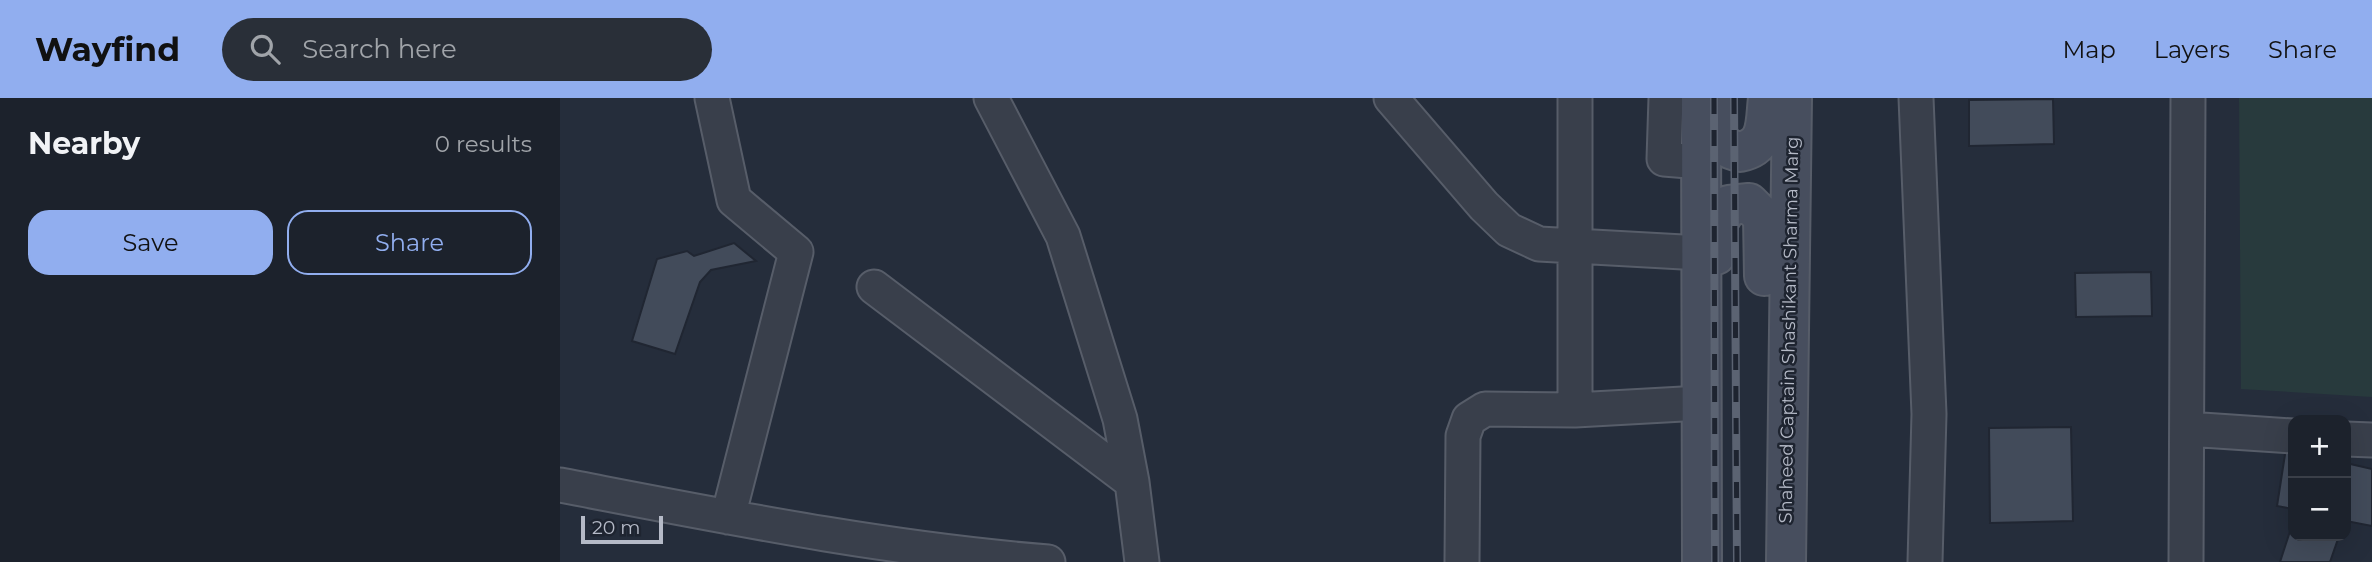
<!DOCTYPE html>
<meta charset="utf-8">
<style>
body{margin:0;font-family:Montserrat,sans-serif;background:#292f38;color:#f1f3f6}
.controls{position:absolute;right:21px;bottom:21px;display:grid;overflow:hidden;border-radius:14px;box-shadow:0 7px 28px #0002}
.controls button{width:63px;height:63px;display:grid;place-items:center;padding:0;border:0;border-bottom:2px solid #3a3f48;background:#1c222c;color:#f1f3f6;font:35px sans-serif}
.scale{position:absolute;left:21px;bottom:18px;width:82px;box-sizing:border-box;padding-left:7px;border:4px solid #b5bac7;border-top:0;font-size:19px;line-height:24px;white-space:nowrap;color:#b5bac7;-webkit-text-stroke:5px #1e2430;paint-order:stroke}
.list{margin:0;padding:0;list-style:none}
h2{display:flex;justify-content:space-between;align-items:center;height:91px;margin:0;padding:0 28px;font-size:30px}
h2 small{font-size:23px;font-weight:400;color:#a0a4a9}
.actions{display:flex;gap:14px;padding:21px 28px}
.actions a{flex:1;padding:16px 0;border:2px solid #91aeef;border-radius:21px;text-align:center;font-size:24px;color:#91aeef}
.actions .main{background:#91aeef;color:#111}
.icon{flex:none;width:38px;height:38px;fill:none;stroke:currentColor;stroke-width:2;stroke-linecap:round;stroke-linejoin:round}
.map{position:relative;flex:none;width:1812px;height:464px;overflow:hidden}
header{display:flex;align-items:center;gap:42px;box-sizing:border-box;height:98px;padding:0 35px;background:#91aeef;color:#111}
header strong{font-size:33px}
nav{display:flex;gap:38px;margin-inline-start:auto;font-size:24px}
.search{width:490px;height:63px;background:#292f38;display:flex;align-items:center;gap:18px;box-sizing:border-box;padding:0 24px;border-radius:38px;color:#a0a4a9;font-size:26px}
main{display:flex}
aside{flex:1;background:#1c222c}
.map>svg:first-child{display:block}
</style>
<header>
<strong>Wayfind</strong>
<div class="search"><svg class="icon" aria-label="search" viewBox="0 0 24 24"><circle cx="10" cy="10" r="6"/><path d="M15 15l6 6"/></svg>Search here</div>
<nav><a>Map</a><a>Layers</a><a>Share</a></nav>
</header>
<main>
<aside>
<h2>Nearby<small>0 results</small></h2>
<ul class="list">
</ul>
<div class="actions"><a class="main">Save</a><a>Share</a></div>
</aside>
<div class="map">
<svg width="1812" height="464" viewBox="0 0 1812 464">
<rect width="100%" height="100%" fill="#252d3b"/>
<path fill="#283a3d" d="M1679 0H1812V299L1681 291Z"/>
<path fill="#424b5a" stroke="#202632" stroke-width="2" d="M1493 1 1494 46 1409 48V2Z
M174 145 196 163 151 172 140 184 115 256 72 243 97 161 127 153 134 158Z
M1591 174 1592 218 1516 219 1515 175Z
M1511 329 1513 423 1430 425 1429 330Z
M1726 350 1733 351V411L1717 408Z
M1786 365 1812 371V428L1786 423Z
M1733 424V438H1779L1770 464H1720Z"/>
<g fill="none" stroke-linecap="round" stroke-linejoin="round">
<g stroke="#575d69" stroke-width="37">
<path id="street" d="M152 0 174 102 236 154 168 419
M431 0 503 138 560 321 572 384
M831 0 924 108 949 132 979 146 1141 155
M1015 0V312L1141 305
M1106 0 1104 61 1141 64
M1356 0 1369 316 1365 464
M314 189 572 384 582 464
M1627 331 1733 338
M1786 341 1812 342
M0 387C162 418 324 451 488 464
M902 464 903 338 909 321 925 311 1015 312
M1626 464 1628 0"/>
</g>
<g stroke="#575d69" stroke-width="42">
<path id="secondary" d="M1141 0 1142 464
M1155 2C1155 26 1151 48 1180 54 1209 48 1205 24 1208 0
M1156 157 1158 124 1169 107 1189 105 1203 119 1204 178
M1226 464 1232 0"/>
</g>
<use href="#street" stroke="#393f4b" stroke-width="33"/>
<use href="#secondary" stroke="#474e5e" stroke-width="38"/>
<g stroke="#5b6372" stroke-width="8">
<path id="rail" d="M1154 0 1155 464
M1174 0 1177 464"/>
</g>
<use href="#rail" stroke="#1e2430" stroke-width="5" stroke-dasharray="16" stroke-linecap="butt"/>
</g>
<g text-anchor="middle" dominant-baseline="central" stroke-width="5" stroke-linejoin="round" paint-order="stroke">
<g font-size="18" fill="#b5bac7" stroke="#1e2430">
<text transform="translate(1229 232) rotate(-89)">Shaheed Captain Shashikant Sharma Marg</text>
</g>
</g>
</svg>
<div class="controls">
<button>+</button>
<button>−</button>
</div>
<div class="scale">20 m</div>
</div>
</main>
